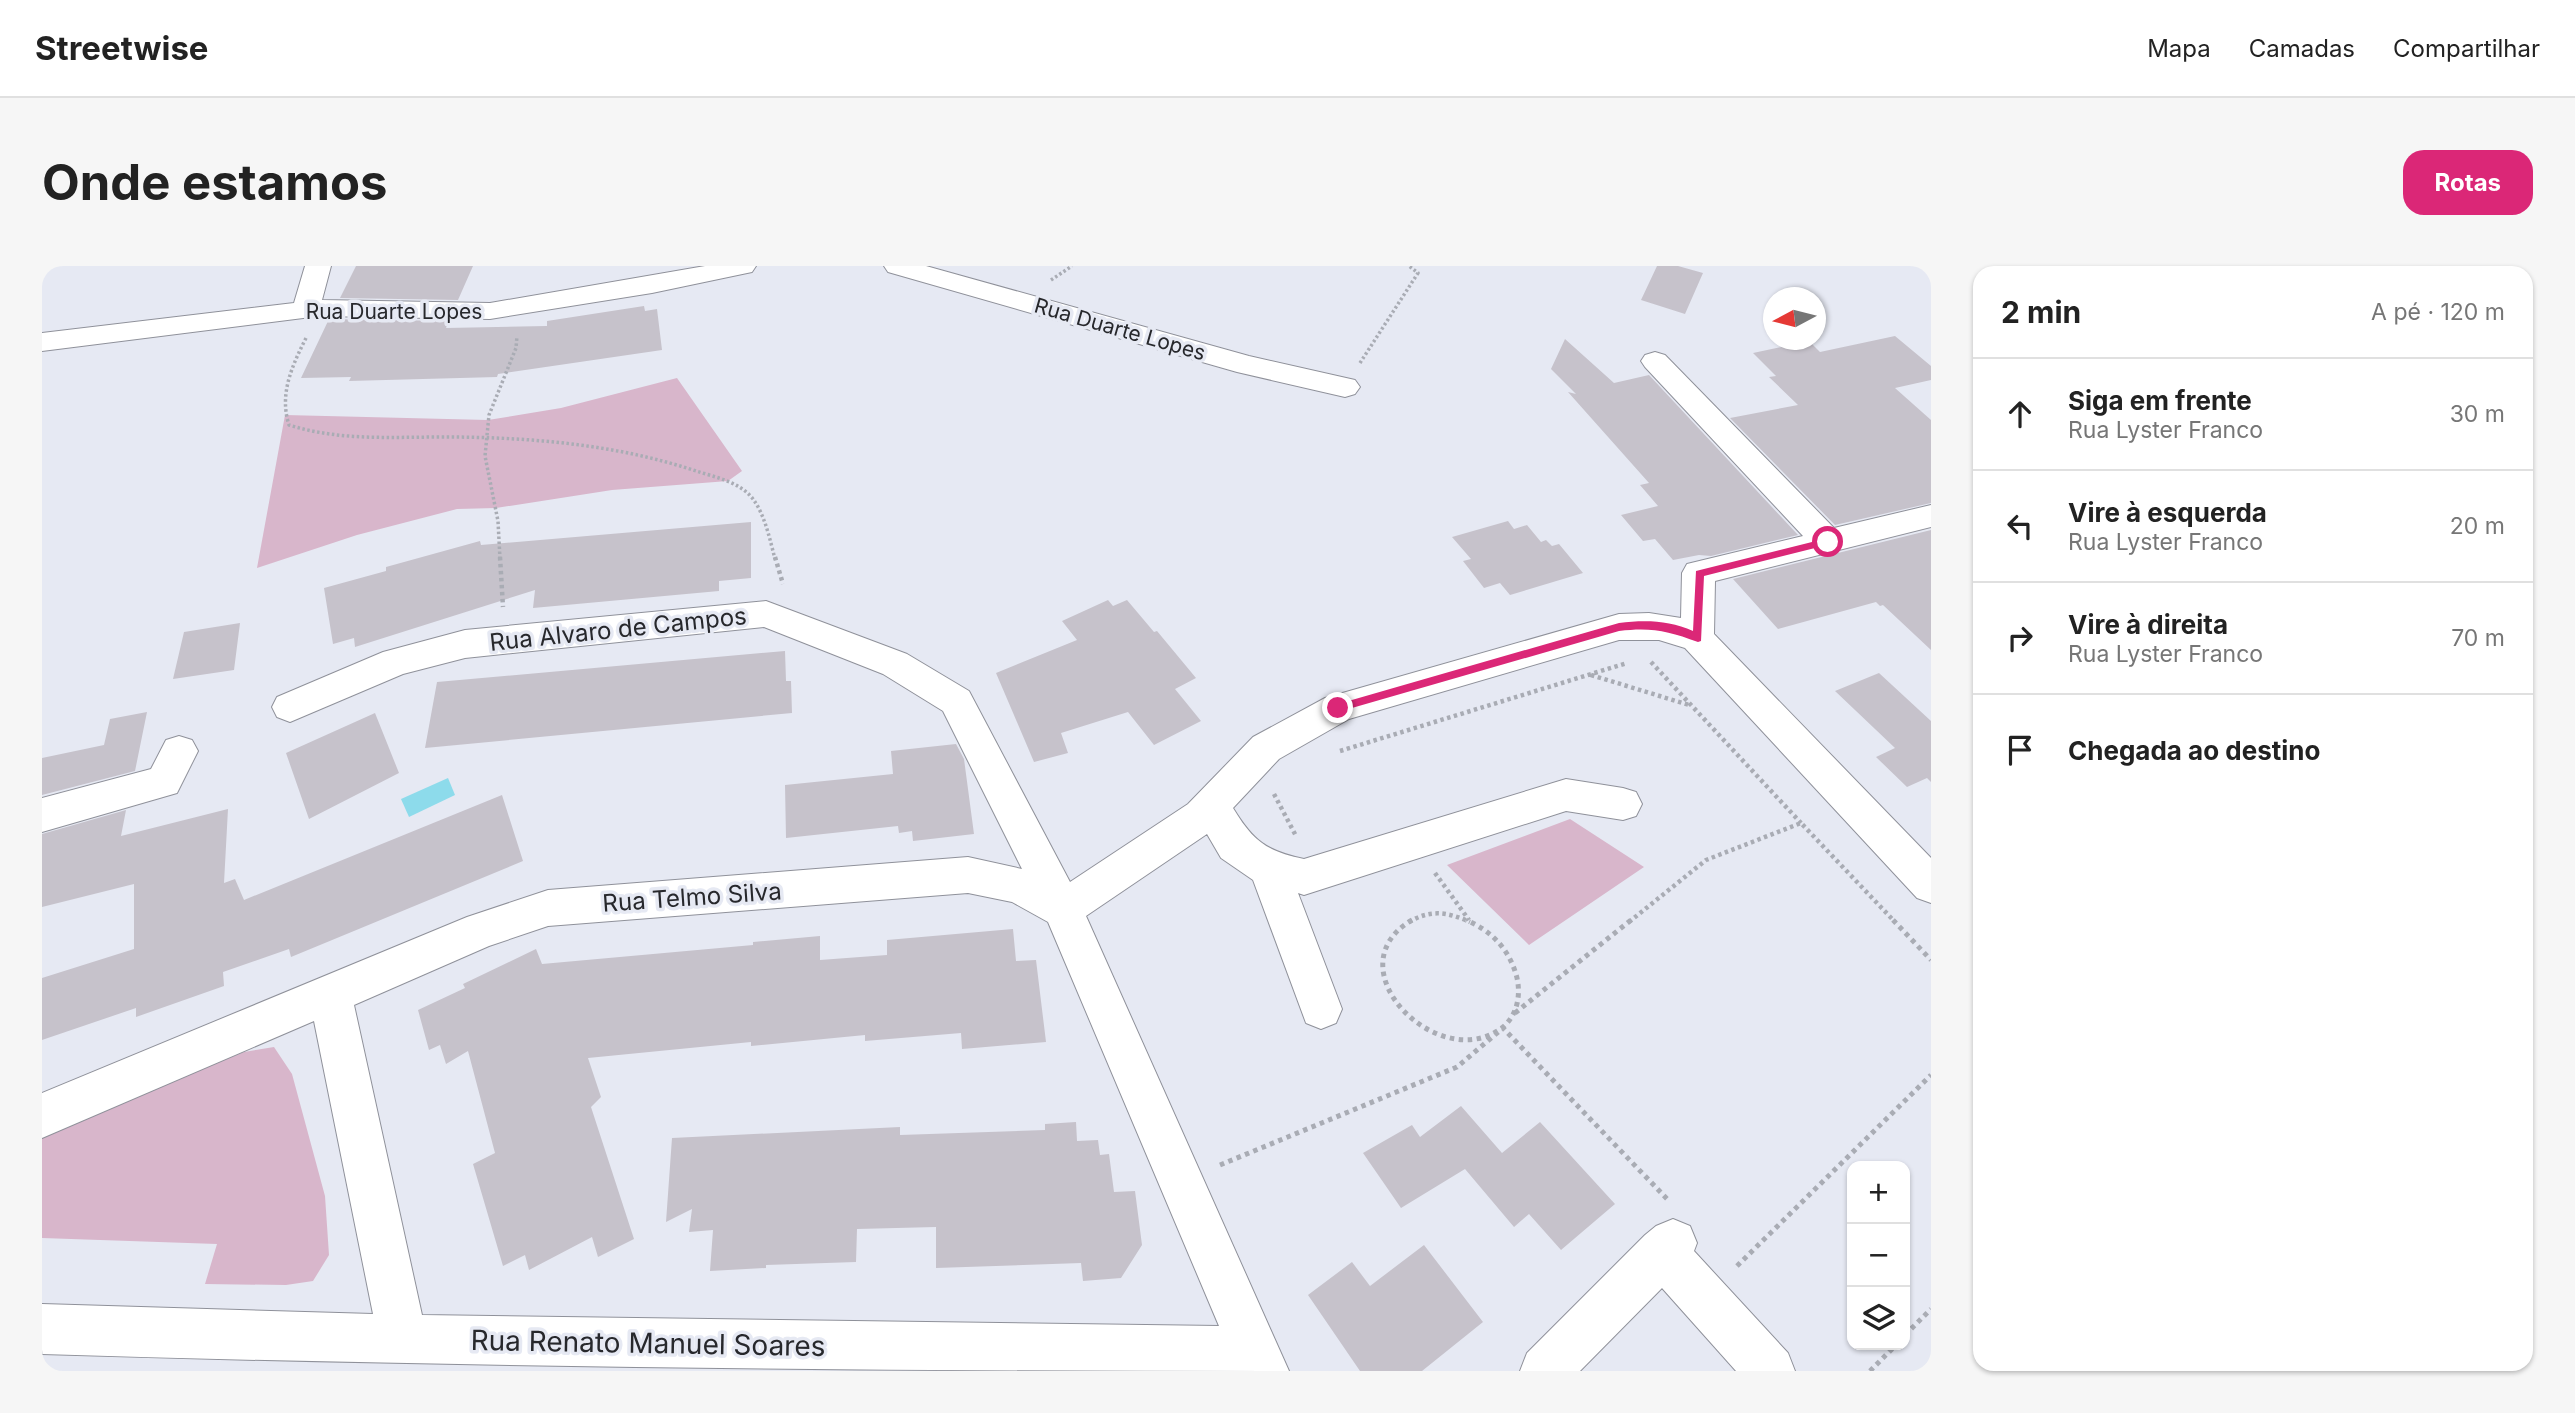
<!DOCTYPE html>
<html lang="pt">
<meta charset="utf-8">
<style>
body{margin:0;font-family:Inter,sans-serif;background:#f6f6f6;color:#222}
.controls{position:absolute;right:21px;bottom:21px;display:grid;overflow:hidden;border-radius:14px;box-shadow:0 2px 5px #0004}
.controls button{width:63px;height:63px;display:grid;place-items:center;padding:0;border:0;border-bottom:2px solid #e0e0e0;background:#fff;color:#222;font:35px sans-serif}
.compass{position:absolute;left:1721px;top:21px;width:63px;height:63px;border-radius:50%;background:#fff;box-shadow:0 2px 5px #0004;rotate:263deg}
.stop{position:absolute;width:21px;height:21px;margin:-16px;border:5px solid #db2777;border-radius:50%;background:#fff}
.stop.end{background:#db2777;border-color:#fff;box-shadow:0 2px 7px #0008}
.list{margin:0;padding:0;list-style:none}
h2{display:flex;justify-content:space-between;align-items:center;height:91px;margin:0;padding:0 28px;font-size:30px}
h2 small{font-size:23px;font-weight:400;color:#767676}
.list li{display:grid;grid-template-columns:46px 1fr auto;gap:21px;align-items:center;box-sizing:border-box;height:112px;padding:0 28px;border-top:2px solid #e0e0e0}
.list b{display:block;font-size:26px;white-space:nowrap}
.list p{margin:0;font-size:23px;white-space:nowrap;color:#767676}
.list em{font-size:23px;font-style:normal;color:#767676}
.icon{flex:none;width:38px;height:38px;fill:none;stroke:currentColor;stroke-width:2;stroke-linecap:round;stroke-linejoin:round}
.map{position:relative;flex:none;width:1889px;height:1105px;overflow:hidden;border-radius:21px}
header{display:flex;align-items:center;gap:42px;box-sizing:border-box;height:98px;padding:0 35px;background:#fff;border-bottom:2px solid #e0e0e0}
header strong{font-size:33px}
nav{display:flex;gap:38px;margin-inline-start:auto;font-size:24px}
.intro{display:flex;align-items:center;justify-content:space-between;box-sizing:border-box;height:168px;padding:0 42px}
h1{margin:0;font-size:49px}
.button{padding:18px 32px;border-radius:21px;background:#db2777;color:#fff;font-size:24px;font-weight:700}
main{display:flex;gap:42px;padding:0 42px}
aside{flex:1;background:#fff;border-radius:21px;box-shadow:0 2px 5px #0004}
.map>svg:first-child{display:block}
</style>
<header>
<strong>Streetwise</strong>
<nav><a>Mapa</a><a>Camadas</a><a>Compartilhar</a></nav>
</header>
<div class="intro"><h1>Onde estamos</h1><a class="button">Rotas</a></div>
<main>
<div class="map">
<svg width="1889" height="1105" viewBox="0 0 1889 1105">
<rect width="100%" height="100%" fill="#e6e9f3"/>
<path fill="#d8b6cb" d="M635 112 700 205 686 215 570 224 454 242 415 243 315 269 215 302 243 149 446 154 519 142Z
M1528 553 1602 601 1487 679 1405 599Z
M232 781 250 808 283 930 287 989 271 1015 244 1019 163 1018 175 978 0 972V866L202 786Z"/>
<path fill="#8ddbeb" d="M406 512 413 529 367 551 359 533Z"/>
<path fill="#c6c2cb" d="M314 0H431L416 34 298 32Z
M1615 0H1636L1661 7 1643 48 1599 34Z
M602 40 603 45 615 43 620 84 456 108 455 111 307 115 309 111 259 112 287 53 407 55 404 62 505 60V55Z
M1853 70 1889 100V114L1853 122 1889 154V237L1793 259 1688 152 1756 139 1727 111 1734 110 1711 87 1767 75 1778 86Z
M1523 73 1572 117 1607 109 1756 269 1669 290 1657 289 1631 294 1613 273 1601 275 1579 249 1616 240 1598 219 1607 217 1526 126 1534 128 1509 103Z
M1466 255 1472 263 1485 259 1499 276 1504 274 1510 280 1517 278 1541 307 1468 329 1458 317 1442 322 1421 295 1429 293 1410 271Z
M709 256V312L677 315V325L491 342 493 324 313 381 312 372 291 378 282 322 344 305V301L438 275 439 279Z
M1889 264V384L1841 339 1838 340 1834 336 1736 363 1691 313Z
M1066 334 1071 340 1085 334 1112 366 1115 365 1154 412 1133 423 1159 455 1112 479 1086 446 1019 467 1026 487 992 496 954 407 1035 374 1020 355Z
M198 357 192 404 131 413 142 366Z
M743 385 744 415H749L750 447 383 482 395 416Z
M1837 407 1889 455V516L1885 512 1865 521 1834 491 1853 482 1793 425Z
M105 446 93 505 0 529V492L62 479 68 453Z
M333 447 357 507 267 553 244 487Z
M914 478 922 493 932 568 871 575 870 565 857 567 856 560 744 572 743 519 851 508 849 485Z
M460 529 481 595 249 691 247 683 181 706 182 720 94 751V742L0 774V712L92 683V618L0 641V568L84 544 79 570 186 543 182 617 193 613 202 634Z
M971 663 974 695 994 694 1004 776 920 783 919 767 823 775V769L709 780V776L546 792 559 831 549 841 592 973 556 991 550 971 487 1004 483 989 461 1000 431 898 453 887 426 785 404 798 398 779 387 784 376 744 423 722 421 718 494 683 500 698 711 679V676L778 670V694L845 689V674Z
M1419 840 1460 887 1498 856 1573 938 1519 984 1487 948 1472 961 1423 903 1359 942 1321 887 1370 859 1378 871Z
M1034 856 1035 875 1056 874 1058 889 1067 888 1072 926 1093 925 1100 979 1079 1012 1041 1015 1039 997 894 1002V961L815 963 814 996 724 999V1002L668 1005 671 964 647 966 650 943 624 956 630 872 858 861V869L1003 864V858Z
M1382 979 1441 1056 1380 1105H1318L1266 1029 1310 996 1328 1020Z"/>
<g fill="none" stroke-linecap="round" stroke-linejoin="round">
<g stroke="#8f919a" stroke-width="2">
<path id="minor" d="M263 0H289L280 34 448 37 663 0H714L710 6 610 27 448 53 277 50 0 85V67L252 37Z
M842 0H884L1207 90 1313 114 1318 121 1313 128 1303 131 1195 106 846 6Z
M1613 86 1623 89 1792 262 1889 239V261L1673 315 1672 368 1889 592V637L1875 632 1643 382 1617 374H1577L1307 453 1237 493 1191 542C1211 575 1224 585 1262 593L1524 513 1581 522 1594 526 1600 538 1594 550 1581 554 1524 545 1262 629 1256 627 1300 743 1294 757 1279 763 1264 757 1211 614 1179 592 1165 568 1044 650 1247 1105C831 1105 416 1101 0 1088V1038L331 1048 272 755 0 872V827L425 651 506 624 926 591 980 603 901 445 841 408 722 361 423 392 361 408 248 456 235 451 230 441 235 431 341 386 423 364 724 335 865 388 927 425 1028 616 1146 538 1211 471 1283 432 1577 348 1607 347 1639 352 1640 307 1645 298 1761 270 1603 101 1599 95 1603 89ZM926 627 970 636 1006 656 1177 1060 380 1049 312 739 447 680 506 660Z
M137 470 150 474 156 485 135 527 0 566V532L109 503 124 474Z
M1631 953 1648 960 1655 977 1652 985 1746 1087 1753 1105H1694L1620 1022 1538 1105H1478L1485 1087 1603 969 1614 960Z"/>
</g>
<path stroke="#a9acb4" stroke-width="3.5" stroke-dasharray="2.5 2.5" stroke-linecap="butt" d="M1009 14 1030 0
M264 72C250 100 237 128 247 159 298 175 348 171 401 171 486 171 573 178 654 205 673 211 698 216 711 233 723 249 728 274 733 293
M1318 97 1376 7 1367 0
M458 293 456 255 443 190 447 149 474 82 475 70"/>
<path stroke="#a9acb4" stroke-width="4.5" stroke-dasharray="3.5 3.5" stroke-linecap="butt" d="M458 291 461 341
M733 291 741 318
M1609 396 1759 557
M1549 409 1647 439
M1298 485 1585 397
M1232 528 1254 570
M1393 607 1427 654
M1367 656C1389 643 1405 646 1428 656
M1587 656 1664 594 1759 557 1853 656"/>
<path stroke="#a9acb4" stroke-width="5" stroke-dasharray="4.5 4.5" stroke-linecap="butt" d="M1370 654C1288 702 1398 811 1461 761 1475 749 1479 730 1475 712 1468 684 1450 665 1424 654
M1851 654 1889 694
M1473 747 1589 654
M1178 899 1415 801 1461 762 1626 934
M1695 1000 1889 809
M1863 1069 1889 1043
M1828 1105 1854 1079"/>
<use href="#minor" fill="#fff" fill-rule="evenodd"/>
</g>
<path fill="#db2777" d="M1786 272 1791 276 1789 278 1662 310 1659 375 1656 376C1626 365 1609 361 1577 365L1296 446 1290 442 1296 438 1577 357C1602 354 1627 354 1651 365L1654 305Z"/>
<g text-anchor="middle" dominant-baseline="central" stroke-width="7" stroke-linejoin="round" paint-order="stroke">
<g font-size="21" fill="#27282c" stroke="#e6e9f3">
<text x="352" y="45">Rua Duarte Lopes</text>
<text transform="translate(1078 63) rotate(16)">Rua Duarte Lopes</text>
</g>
<g font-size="24" fill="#27282c" stroke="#e6e9f3">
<text transform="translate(576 363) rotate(-6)">Rua Alvaro de Campos</text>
<text transform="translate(650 631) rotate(-4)">Rua Telmo Silva</text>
</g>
<g font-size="28" fill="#27282c" stroke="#e6e9f3">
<text transform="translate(606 1077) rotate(1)">Rua Renato Manuel Soares</text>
</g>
</g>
</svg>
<div class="controls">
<button>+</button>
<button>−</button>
<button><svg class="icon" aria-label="layers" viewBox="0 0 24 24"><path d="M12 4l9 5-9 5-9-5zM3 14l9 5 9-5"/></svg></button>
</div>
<svg class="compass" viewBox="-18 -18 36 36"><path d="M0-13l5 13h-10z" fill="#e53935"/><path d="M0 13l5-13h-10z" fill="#767676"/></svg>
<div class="stop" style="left:1786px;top:276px"></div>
<div class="stop end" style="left:1296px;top:442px"></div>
</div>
<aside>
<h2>2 min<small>A pé · 120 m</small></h2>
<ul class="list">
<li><svg class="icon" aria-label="ahead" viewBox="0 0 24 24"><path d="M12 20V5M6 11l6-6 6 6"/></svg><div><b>Siga em frente</b><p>Rua Lyster Franco</p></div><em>30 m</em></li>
<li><svg class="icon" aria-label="left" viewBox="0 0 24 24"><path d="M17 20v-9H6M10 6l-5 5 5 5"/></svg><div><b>Vire à esquerda</b><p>Rua Lyster Franco</p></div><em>20 m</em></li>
<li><svg class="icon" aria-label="right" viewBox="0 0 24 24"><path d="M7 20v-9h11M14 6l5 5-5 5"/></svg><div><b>Vire à direita</b><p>Rua Lyster Franco</p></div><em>70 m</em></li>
<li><svg class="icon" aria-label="arrive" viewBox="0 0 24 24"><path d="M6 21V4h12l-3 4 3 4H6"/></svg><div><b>Chegada ao destino</b></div></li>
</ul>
</aside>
</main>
